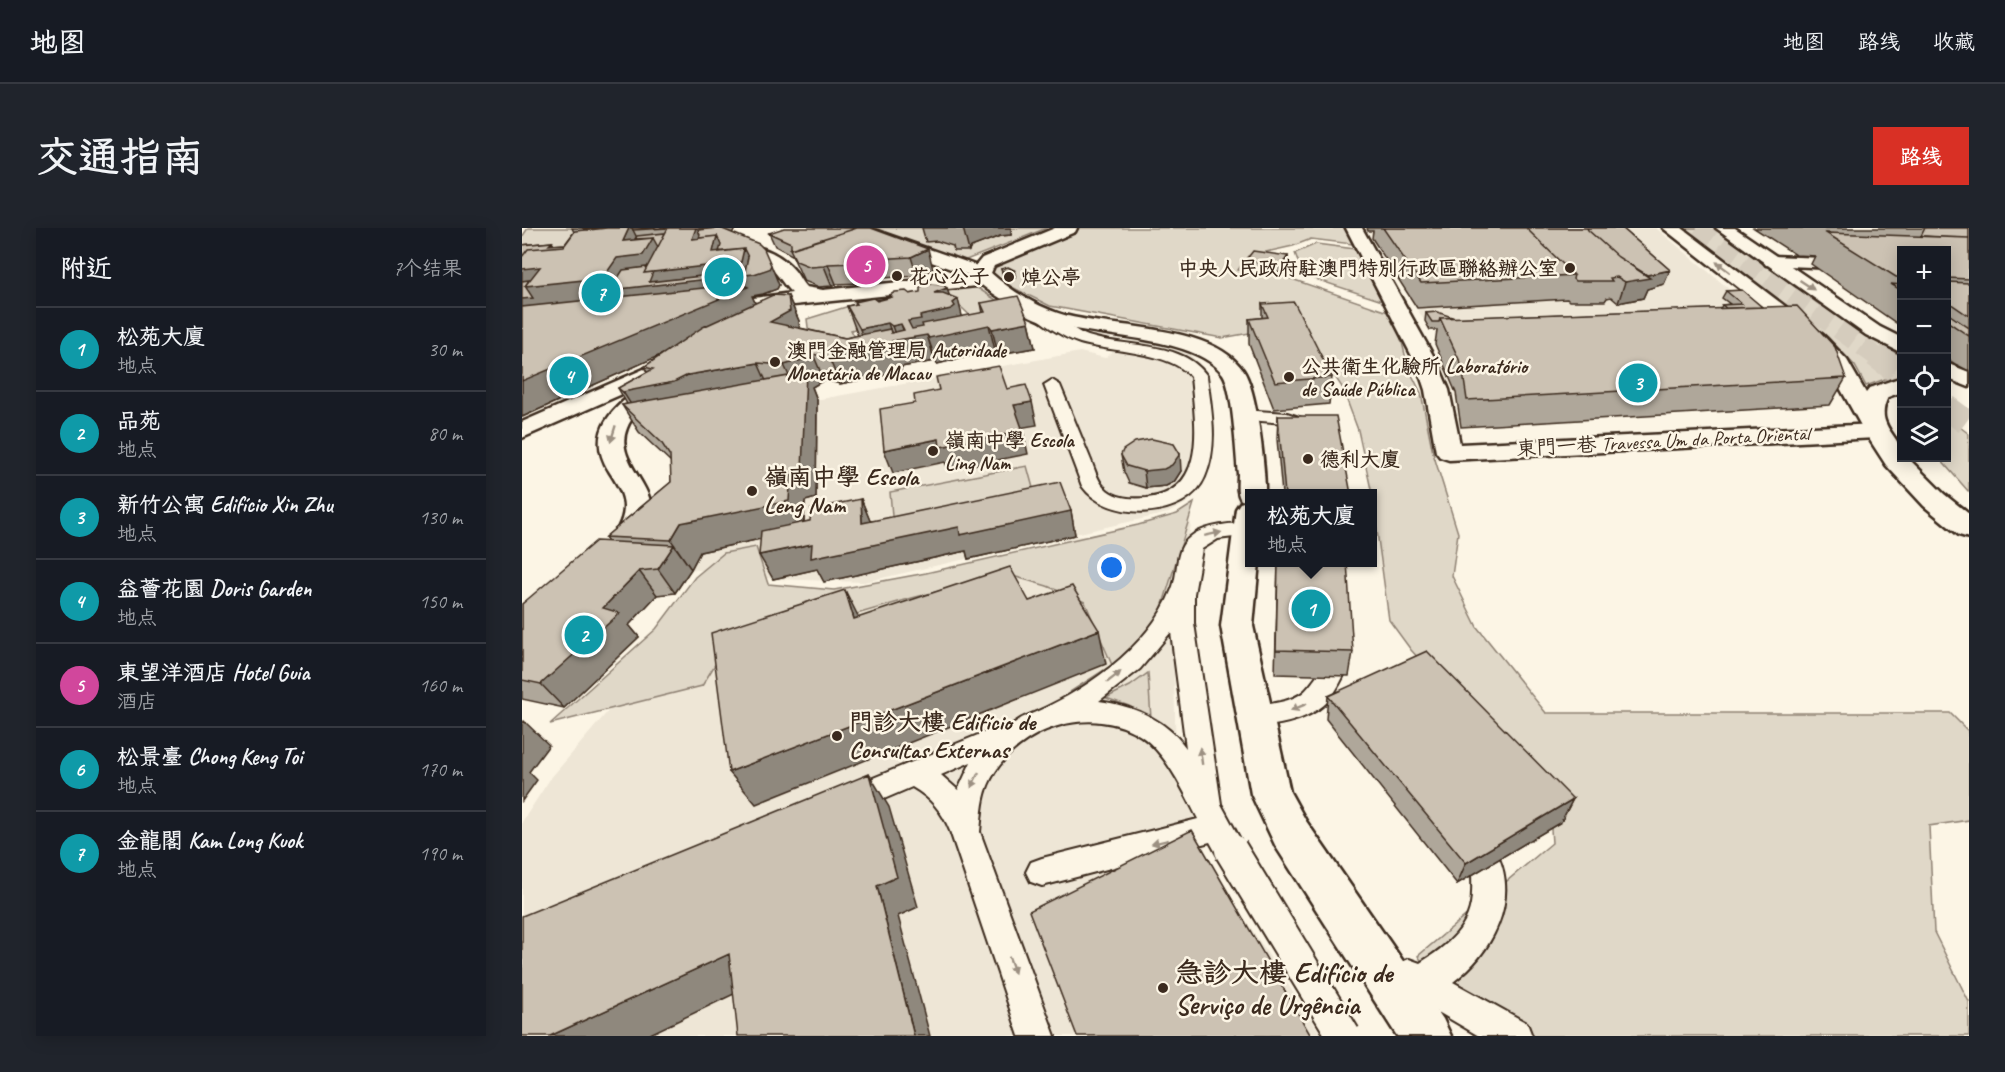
<!DOCTYPE html>
<html lang="zh">
<meta charset="utf-8">
<style>
body{margin:0;font-family:Caveat,"LXGW WenKai TC",sans-serif;background:#20242c;color:#f1f3f6}
.controls{position:absolute;right:18px;top:18px;display:grid;overflow:hidden;border-radius:0px;box-shadow:0 3px 15px #0003}
.controls button{width:54px;height:54px;display:grid;place-items:center;padding:0;border:0;border-bottom:2px solid #363941;background:#171b24;color:#f1f3f6;font:30px sans-serif}
.you{position:absolute;left:590px;top:340px;width:21px;height:21px;margin:-15px;border:4px solid #fff;border-radius:50%;background:#1a73e8;box-shadow:0 0 0 9px #1a73e833}
.badge{display:grid;place-items:center;width:39px;height:39px;border-radius:50%;background:#d93025;color:#fff;font-size:20px;font-weight:700}
.pin{position:absolute;translate:-50% -50%;border:3px solid #fff;box-shadow:0 2px 6px #0006}
.popup{position:absolute;left:723px;top:261px;width:132px;height:78px;box-sizing:border-box;display:grid;place-content:center;border-radius:0px;background:#171b24;filter:drop-shadow(0 2px 4px #0005);font-size:20px;white-space:nowrap;color:#9ea1a6}
.popup b{font-size:22px;color:#f1f3f6}
.popup::after{content:'';position:absolute;left:50%;top:100%;margin-left:-12px;border:12px solid transparent;border-top-color:#171b24}
.list{margin:0;padding:0;list-style:none}
h2{display:flex;justify-content:space-between;align-items:center;height:78px;margin:0;padding:0 24px;font-size:26px}
h2 small{font-size:20px;font-weight:400;color:#9ea1a6}
.list li{display:grid;grid-template-columns:39px 1fr auto;gap:18px;align-items:center;box-sizing:border-box;height:84px;padding:0 24px;border-top:2px solid #363941}
.list b{display:block;font-size:22px;white-space:nowrap}
.list p{margin:0;font-size:20px;white-space:nowrap;color:#9ea1a6}
.list em{font-size:20px;font-style:normal;color:#9ea1a6}
.icon{flex:none;width:33px;height:33px;fill:none;stroke:currentColor;stroke-width:2;stroke-linecap:round;stroke-linejoin:round}
.map{position:relative;flex:none;width:1447px;height:808px;overflow:hidden;border-radius:0px}
header{display:flex;align-items:center;gap:36px;box-sizing:border-box;height:84px;padding:0 30px;background:#171b24;border-bottom:2px solid #363941}
header strong{font-size:28px}
nav{display:flex;gap:33px;margin-inline-start:auto;font-size:21px}
.intro{display:flex;align-items:center;justify-content:space-between;box-sizing:border-box;height:144px;padding:0 36px}
h1{margin:0;font-size:42px}
.button{padding:15px 27px;border-radius:0px;background:#d93025;color:#fff;font-size:21px;font-weight:700}
main{display:flex;gap:36px;padding:0 36px}
aside{flex:1;background:#171b24;border-radius:0px;box-shadow:0 3px 15px #0003}
.map>svg:first-child{display:block}
</style>
<header>
<strong>地图</strong>
<nav><a>地图</a><a>路线</a><a>收藏</a></nav>
</header>
<div class="intro"><h1>交通指南</h1><a class="button">路线</a></div>
<main>
<aside>
<h2>附近<small>7个结果</small></h2>
<ul class="list">
<li><span class="badge" style="background:#0f9aa8">1</span><div><b>松苑大廈</b><p>地点</p></div><em>30 m</em></li>
<li><span class="badge" style="background:#0f9aa8">2</span><div><b>品苑</b><p>地点</p></div><em>80 m</em></li>
<li><span class="badge" style="background:#0f9aa8">3</span><div><b>新竹公寓 Edifício Xin Zhu</b><p>地点</p></div><em>130 m</em></li>
<li><span class="badge" style="background:#0f9aa8">4</span><div><b>益薈花園 Doris Garden</b><p>地点</p></div><em>150 m</em></li>
<li><span class="badge" style="background:#d1479c">5</span><div><b>東望洋酒店 Hotel Guia</b><p>酒店</p></div><em>160 m</em></li>
<li><span class="badge" style="background:#0f9aa8">6</span><div><b>松景臺 Chong Keng Toi</b><p>地点</p></div><em>170 m</em></li>
<li><span class="badge" style="background:#0f9aa8">7</span><div><b>金龍閣 Kam Long Kuok</b><p>地点</p></div><em>190 m</em></li>
</ul>
</aside>
<div class="map">
<svg width="1447" height="808" viewBox="0 0 1447 808">
<rect width="100%" height="100%" fill="#fcf5e5"/>
<filter id="ink" filterUnits="userSpaceOnUse"><feTurbulence type="fractalNoise" baseFrequency=".0167" numOctaves="2"/><feDisplacementMap in="SourceGraphic" scale="12" xChannelSelector="R" yChannelSelector="G"/><feConvolveMatrix kernelMatrix="1 2 1 2 8 2 1 2 1" color-interpolation-filters="sRGB"/></filter>
<g filter="url(#ink)">
<path fill="#eee6d6" d="M845 0H1134L1237 86 908 102Z
M607 111 667 126 677 135 684 150 692 199 676 263 666 274 646 285 342 354 251 351 169 341 156 242 117 204 558 124 583 130Z
M669 294 652 444 654 530 688 638 800 808H0V594L28 551 194 357 292 372 374 364 552 309Z"/>
<path fill="#e0d8c8" stroke="#8e8173" stroke-width="1.5" d="M6 0H54L45 19 0 24V9Z
M341 0H525L439 34Z
M554 0H827L830 16 789 11 771 18 726 28 716 42 761 48 866 84 878 106 886 139 899 165 911 225 936 305 930 348 955 399 1024 485H1428L1447 504V592L1407 598 1412 704 1447 774V808H952L896 728 1030 615 1027 574 889 422 867 392 850 266 836 202 820 159 795 122 733 104 700 110 528 78 464 46 466 39Z
M1158 0H1192L1302 80 1379 128V150L1363 151 1344 158 1333 138 1306 109Z
M794 16 833 21 860 73 781 47 773 25Z
M448 55 503 91 460 99 439 79 419 77 329 102 344 129 287 107 285 91 340 74 354 67Z
M1425 189 1447 206V264L1417 230H1424Z
M505 238 517 282 372 312 368 264Z
M672 275 638 386 626 405 576 454 548 464 590 437 563 374 525 358 484 346 390 370 200 425 180 458 28 496 134 401 173 349 202 325 234 319 246 356 312 362 404 345 616 297 655 286Z
M626 445 629 491 607 478 584 470 608 458Z"/>
<g fill="none" stroke-linecap="round" stroke-linejoin="round">
<path stroke="#d5ccbd" stroke-width="19" stroke-dasharray="19 10" stroke-linecap="butt" d="M1175 0 1355 129"/>
<path stroke="#d5ccbd" stroke-width="25" stroke-dasharray="25 13" stroke-linecap="butt" d="M1353 127 1380 147
M1424 179 1447 196"/>
<g stroke="#3b2a1e" stroke-width="4">
<path id="lane" d="M514 79C533 83 547 101 566 108 604 120 660 112 685 148 689 181 697 217 683 249 665 292 586 295 560 258L522 157 530 152 538 157C548 181 558 206 568 230 572 239 575 252 582 259 593 271 610 271 625 270 687 263 673 193 669 149 649 123 588 124 558 115 539 109 524 97 509 86L507 83 509 80Z
M721 182 765 185 792 194 795 198 792 202 786 203 762 195 715 191 712 187 715 183Z
M728 295V307L696 311 680 321 672 366V395L699 576 724 622 720 632 709 636 698 632 688 614 520 658 509 654 504 644 509 634 520 630 676 591C662 564 645 526 619 508 570 476 496 499 469 551 460 568 460 585 458 604L533 808H497L428 603C420 583 409 570 390 559L327 586 317 582 313 573 317 564 473 500C478 499 482 499 486 498 491 497 497 491 502 489 559 466 626 422 650 361 657 345 652 322 667 310 681 297 709 295 728 295ZM649 404 664 520C643 491 612 478 577 473L618 441ZM449 534 436 562 419 547Z
M809 437 818 440 822 447C817 457 812 467 804 475 786 492 746 503 723 495L719 488 723 481C741 475 762 477 779 466 791 458 795 442 809 437Z
M965 624 976 628C997 674 969 726 931 754L1005 795 1010 808H957L899 774 878 785 866 780 861 768 866 756 872 752 870 748 875 736 887 731 898 735C925 718 950 699 950 664 951 651 948 640 954 628Z"/>
</g>
<g stroke="#3b2a1e" stroke-width="5">
<path id="street" d="M323 0H347L467 42 473 51 471 55 464 57 223 82 216 80 213 76 216 72 270 65C260 56 255 43 244 36 236 31 228 31 222 24L225 20C241 16 263 30 273 43 277 48 279 54 284 59L301 62 446 47 325 4Z
M824 0H840L917 138 927 162 938 216 1354 196 1363 198 1366 203 1363 208 1354 210 927 232 918 229 914 224 903 162 895 138Z
M1250 28 1380 33V43L1244 37 1241 33 1244 29Z
M138 134 146 136 149 141 140 148 147 150 150 155C139 172 113 179 105 200 90 236 142 260 127 298 123 308 115 317 109 326L99 329 89 326 84 319C92 307 101 296 102 281 103 267 94 254 87 243 62 203 92 179 123 156L0 210V194Z"/>
</g>
<g stroke="#3b2a1e" stroke-width="5">
<path id="secondary" d="M533 0H555L553 4 472 38 469 45C487 61 512 77 536 85 586 102 688 94 721 142 735 162 742 233 743 258V266H728V334H737L731 398 768 564 784 593 921 791 929 808H875L754 619 729 566 699 398 714 281 718 275 725 273 719 272C714 264 716 255 716 246 714 225 711 161 701 146 671 106 570 110 523 94 509 90 495 81 483 73 472 66 458 58 451 47L450 42 460 30Z"/>
</g>
<g stroke="#3b2a1e" stroke-width="5">
<path id="primary" d="M1141 0H1160L1301 107 1325 132 1344 165 1348 160 1380 149V164L1366 169C1351 199 1380 206 1380 230H1386L1422 266 1447 286V310L1437 307 1402 278 1364 237 1342 203 1307 140 1287 115Z
M1194 0H1213L1358 99 1380 110V125L1344 107Z
M1424 135 1447 144V159L1424 150Z"/>
</g>
<use href="#lane" fill="#fcf5e5" fill-rule="evenodd"/>
<use href="#street" fill="#fcf5e5" fill-rule="evenodd"/>
<use href="#secondary" fill="#fcf5e5" fill-rule="evenodd"/>
<use href="#primary" fill="#fcf5e5" fill-rule="evenodd"/>
<g stroke="#3b2a1e" stroke-width="36" stroke-linecap="butt">
<path id="lane-bridge" d="M709 622 822 808"/>
</g>
<use href="#lane-bridge" stroke="#fcf5e5" stroke-width="32"/>
</g>
<path fill="#afa79a" stroke="#3b2a1e" stroke-width="1.5" d="M50 0H215L209 5 257 57 255 61 241 66 230 68 233 75 266 68 277 93 278 100 323 110 336 108 325 78 369 69 368 67 388 66 427 67 440 89 461 85 459 75 507 94 513 120 476 126 473 122 415 136 413 133 379 139V144L318 156 302 152 290 159 295 172 294 270 283 273 282 294 288 293 339 271 348 293 549 283 553 307 446 331 444 323 302 354 295 341 251 351 238 311 178 324 169 341 153 365 135 367 107 397 117 409 42 480 0 471V376L86 313 83 309 149 254V234L117 204 100 177 105 176 96 160 125 144 122 139 140 126 0 189V17L30 14 31 17 43 16 52 4Z
M349 0 411 41 395 48 360 50 355 53 344 52 339 55 314 56 310 58 297 59 282 53 270 27 253 18 247 5Z
M400 0H489V7L478 8 449 19 447 23H432L431 18 415 13 404 14Z
M845 0H1100L1148 42 1142 56 1125 61 1121 70 1096 75 1089 69 1085 70 1083 73H1047L1045 71 895 80 850 10 851 3H846Z
M1232 0H1447V143L1433 136 1425 131V22H1380V99L1289 36 1293 28 1274 27Z
M766 28 765 36 759 45 724 39V32Z
M479 41 492 42 494 50 482 51Z
M1204 63 1240 79V80L1324 150 1308 177 939 199 934 165 913 116 915 102H908L903 93 904 85 930 90 1198 81 1200 77 1208 76 1200 70Z
M740 76 810 149 807 176 752 181 727 116V91L740 90Z
M756 188 829 266H760L755 211Z
M599 227 659 243 652 254 644 258 624 260 607 255 602 244Z
M756 334 831 424 827 448 753 446Z
M806 468 1051 571 1039 594 935 656 804 491Z"/>
<path fill="#8f887d" stroke="#3b2a1e" stroke-width="1.5" d="M107 0H110L121 22 131 10 159 0H215L208 7 222 21 249 37 257 57 255 61 241 66 230 68 237 83 0 189V30L27 17 30 14 40 30 101 13Z
M441 0H489V7L478 8 449 19 447 23Z
M406 21 411 41 395 48 389 29Z
M766 28 765 36 759 45V38Z
M353 31 360 50 355 53 348 33Z
M337 32 344 52 339 55 332 35Z
M306 36 314 56 310 58 302 38Z
M1148 42 1142 56 1125 61 1121 70 1096 75 1103 54 1117 49Z
M425 60 431 80V75L436 71 442 96 467 97 473 122 415 136 405 107 413 133 379 139V144L318 156 307 130 345 122 338 101 366 95 372 113 375 112 370 98 379 96 384 110 386 93 398 88 412 65Z
M266 68 277 93 278 109 248 94Z
M507 94 513 120 476 126 470 101Z
M291 126 302 152 290 159 295 172 294 270 283 273 281 302 178 324 169 341 149 312 159 295 274 163 262 137Z
M236 135 248 162 118 191 101 164 166 147Z
M510 174 515 197 497 200 492 177Z
M501 203 506 226 426 242 423 234 371 245 362 222 417 211Z
M658 226 659 243 652 254 644 258 624 260 622 243Z
M339 271 349 295 437 299 549 283 553 307 446 331 444 323 302 354 295 341 251 351 237 327 290 316 340 295Z
M152 317 169 341 153 365 136 341Z
M117 343 135 367 107 397 117 409 42 480 19 456 81 380Z
M323 362 340 396 332 391Z
M577 402 584 436 234 576 207 544Z
M2 493 27 517 7 544 15 552 0 573V496Z
M347 546 367 579 396 679 376 688 408 808H392L355 658Z
M1051 571 1039 594 935 656 944 635Z
M207 726 239 753 124 808H28Z"/>
<path fill="#ccc2b3" stroke="#3b2a1e" stroke-width="1.5" d="M60 0H85L67 2Z
M85 0H107L101 13 131 10 121 27 95 30 81 50 3 58 18 39 0 41V29L6 21 42 18 53 3Z
M110 0H146L111 2Z
M146 0H174L170 11 195 8 191 24 222 21 219 34 122 45Z
M198 0 237 16 242 21 249 37 247 41 232 46 88 62 101 42 125 39 122 45 131 44 127 54 223 43 226 29 222 21 197 24 199 17 195 8 177 10 178 7 176 2Z
M262 0H335L269 21V15L247 5Z
M335 0H349L406 21 389 29 353 31 348 33 337 32 332 35 306 36 302 38 289 39 274 33 268 21Z
M861 0H1004L1052 47 899 55Z
M1004 0H1065L1066 2 1096 29 1128 50 1103 54 1095 49 1088 50 1090 53H1053L1051 51 1052 47Z
M1065 0H1100L1148 42 1125 47 1096 29 1066 2Z
M1403 0H1447V10L1399 8Z
M143 5 136 19 131 10 113 11 115 8Z
M1304 5 1447 10V51L1425 50V22H1380V49H1374Z
M30 14 27 17 43 16 42 18 6 21 0 29V17Z
M731 23 766 28 759 38 724 32Z
M486 39 492 42 480 43 479 41Z
M7 52 3 58 11 70 0 71V53Z
M1425 54 1447 55V88L1425 73Z
M220 56 226 59 0 153V79Z
M406 56 421 57 425 60 412 65H421L436 71 431 75 433 78 429 81 398 88 399 91 386 93 390 101 401 99 400 96 463 84 459 75 496 68 507 94 470 101 467 97 407 110 405 107 370 113V118L307 130 291 126 280 132 262 137 236 135 166 147 152 154 101 164 96 160 131 141 122 139 181 99 251 67 266 68 268 83 248 94 323 110 368 101 369 105 382 102 379 96 370 98 366 95 338 101 325 78 335 76 333 74 351 70 355 73 370 69 368 67 373 64 384 63 388 66 398 64V59Z
M1369 56 1380 57V63Z
M1220 62 1240 79 1204 80 1200 77 1220 76 1204 63Z
M772 74 810 149 753 154 727 91 746 89 740 76Z
M1275 78 1313 119 1324 150 945 172 940 138 918 90Z
M915 84 930 89V90H918L917 94H910L904 85Z
M1425 85 1447 100V108L1425 93Z
M477 138 485 161 504 157 510 174 492 177 501 203 418 219 417 211 362 222 358 181 393 175 392 167 417 162 414 149Z
M284 145 280 242 269 244 267 273 159 295 149 312 83 309 149 254 148 228 139 214 100 177Z
M756 188H814L829 266H763Z
M630 211 652 216 658 226 650 237 642 241 622 243 605 238 599 227 601 222 613 214Z
M538 254 549 283 438 307 437 299 289 330 290 316 237 327 239 303 288 293 289 281 339 271 340 295Z
M74 313 152 317 136 341 117 343 81 380 98 385 19 456 0 452V376Z
M756 334H825L831 424 754 422Z
M488 339 507 373 550 358 577 402 207 544 189 405 323 362 332 391Z
M905 423 1051 571 944 635 806 468Z
M347 546 375 649 355 658 392 808H216L207 726 28 808H0V688Z
M670 602 789 808H555L507 683Z"/>
<defs><path id="oneway-solid" d="M-6-.8H1V-3.2L6.5 0L1 3.2V.8H-6Z" transform="scale(1.5)"/></defs>
<g fill="#9c9082">
<use href="#oneway-solid" transform="translate(1201 39) rotate(-143)"/>
<use href="#oneway-solid" transform="translate(1285 57) rotate(34)"/>
<use href="#oneway-solid" transform="translate(91 206) rotate(107)"/>
<use href="#oneway-solid" transform="translate(691 306) rotate(-12)"/>
<use href="#oneway-solid" transform="translate(592 449) rotate(-38)"/>
<use href="#oneway-solid" transform="translate(777 479) rotate(158)"/>
<use href="#oneway-solid" transform="translate(679 528) rotate(-98)"/>
<use href="#oneway-solid" transform="translate(453 552) rotate(116)"/>
<use href="#oneway-solid" transform="translate(638 614) rotate(166)"/>
<use href="#oneway-solid" transform="translate(490 737) rotate(70)"/>
</g>
</g>
<g fill="#3b2a1e" stroke="#fcf5e5" stroke-width="2">
<circle cx="1048" cy="40" r="6"/>
<circle cx="375" cy="48" r="6"/>
<circle cx="487" cy="49" r="6"/>
<circle cx="253" cy="134" r="6"/>
<circle cx="767" cy="149" r="6"/>
<circle cx="411" cy="223" r="6"/>
<circle cx="786" cy="231" r="6"/>
<circle cx="230" cy="263" r="6"/>
<circle cx="315" cy="508" r="6"/>
<circle cx="641" cy="760" r="6"/>
</g>
<g text-anchor="middle" dominant-baseline="central" stroke-width="5" stroke-linejoin="round" paint-order="stroke">
<g font-size="20" font-weight="bold" fill="#3b2a1e" stroke="#fcf5e5" text-anchor="start">
<text x="1036" y="40" text-anchor="end">中央人民政府駐澳門特別行政區聯絡辦公室</text>
<text x="387" y="48">花心公子</text>
<text x="499" y="49">焯公亭</text>
<text x="265" y="122">澳門金融管理局 Autoridade<tspan x="265" dy="23">Monetária de Macau</tspan></text>
<text x="779" y="138">公共衛生化驗所 Laboratório<tspan x="779" dy="23">de Saúde Pública</tspan></text>
<text x="423" y="212">嶺南中學 Escola<tspan x="423" dy="23">Ling Nam</tspan></text>
<text x="798" y="231">德利大廈</text>
</g>
<g font-size="20" fill="#3b2a1e" stroke="#fcf5e5">
<text transform="translate(1141 213) rotate(-3)">東門一巷 Travessa Um da Porta Oriental</text>
</g>
<g font-size="24" font-weight="bold" fill="#3b2a1e" stroke="#fcf5e5" text-anchor="start">
<text x="242" y="249">嶺南中學 Escola<tspan x="242" dy="28">Leng Nam</tspan></text>
<text x="327" y="494">門診大樓 Edifício de<tspan x="327" dy="28">Consultas Externas</tspan></text>
</g>
<g font-size="28" font-weight="bold" fill="#3b2a1e" stroke="#fcf5e5" text-anchor="start">
<text x="653" y="744">急診大樓 Edifício de<tspan x="653" dy="32">Serviço de Urgência</tspan></text>
</g>
</g>
</svg>
<div class="controls">
<button>+</button>
<button>−</button>
<button><svg class="icon" aria-label="locate" viewBox="0 0 24 24"><circle cx="12" cy="12" r="6"/><path d="M12 2v4M12 18v4M2 12h4M18 12h4"/></svg></button>
<button><svg class="icon" aria-label="layers" viewBox="0 0 24 24"><path d="M12 4l9 5-9 5-9-5zM3 14l9 5 9-5"/></svg></button>
</div>
<div class="you"></div>
<div class="pin badge" style="left:789px;top:381px;background:#0f9aa8">1</div>
<div class="popup"><b>松苑大廈</b>地点</div>
<div class="pin badge" style="left:62px;top:407px;background:#0f9aa8">2</div>
<div class="pin badge" style="left:1116px;top:155px;background:#0f9aa8">3</div>
<div class="pin badge" style="left:47px;top:148px;background:#0f9aa8">4</div>
<div class="pin badge" style="left:344px;top:37px;background:#d1479c">5</div>
<div class="pin badge" style="left:202px;top:49px;background:#0f9aa8">6</div>
<div class="pin badge" style="left:79px;top:65px;background:#0f9aa8">7</div>
</div>
</main>
